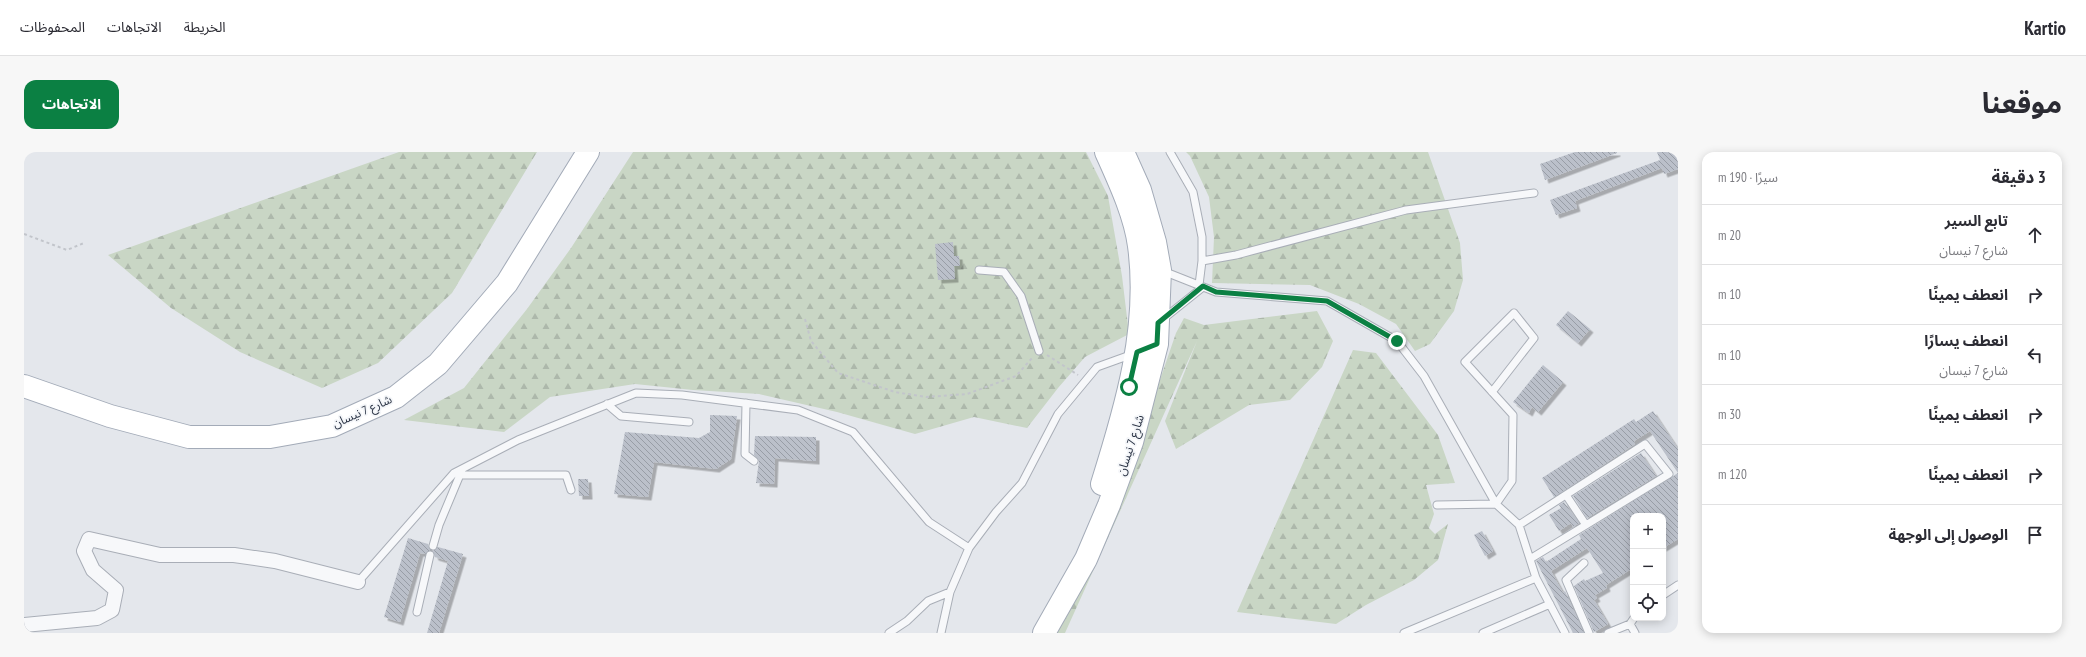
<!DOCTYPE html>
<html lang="ar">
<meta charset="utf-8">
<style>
body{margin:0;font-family:"PT Sans Narrow","Noto Sans Arabic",sans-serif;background:#f7f7f7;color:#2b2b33;direction:rtl}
.controls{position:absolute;right:12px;bottom:12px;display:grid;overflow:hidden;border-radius:8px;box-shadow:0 2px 10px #0003}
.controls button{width:36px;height:36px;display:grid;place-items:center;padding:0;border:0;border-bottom:1px solid #e1e1e2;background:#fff;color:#2b2b33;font:20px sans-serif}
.stop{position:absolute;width:12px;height:12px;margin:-9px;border:3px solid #0b8043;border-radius:50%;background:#fff}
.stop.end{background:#0b8043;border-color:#fff;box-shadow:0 1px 4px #0008}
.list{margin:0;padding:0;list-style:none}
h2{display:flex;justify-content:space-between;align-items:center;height:52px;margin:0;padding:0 16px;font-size:17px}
h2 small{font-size:13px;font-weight:400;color:#7c7c81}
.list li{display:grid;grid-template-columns:26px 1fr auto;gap:12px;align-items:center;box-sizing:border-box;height:60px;padding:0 16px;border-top:1px solid #e1e1e2}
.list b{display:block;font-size:15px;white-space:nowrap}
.list p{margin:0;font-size:13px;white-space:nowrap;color:#7c7c81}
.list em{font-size:13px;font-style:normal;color:#7c7c81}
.icon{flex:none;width:22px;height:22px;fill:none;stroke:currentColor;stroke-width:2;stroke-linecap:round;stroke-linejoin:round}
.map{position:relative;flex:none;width:1654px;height:481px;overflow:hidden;direction:ltr;border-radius:12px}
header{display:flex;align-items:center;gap:24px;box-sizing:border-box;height:56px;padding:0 20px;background:#fff;border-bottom:1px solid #e1e1e2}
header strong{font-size:19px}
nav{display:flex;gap:22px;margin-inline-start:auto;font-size:14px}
.intro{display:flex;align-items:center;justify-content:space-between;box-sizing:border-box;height:96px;padding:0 24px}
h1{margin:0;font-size:28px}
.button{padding:10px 18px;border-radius:12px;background:#0b8043;color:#fff;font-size:14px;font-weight:700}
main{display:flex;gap:24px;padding:0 24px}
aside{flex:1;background:#fff;border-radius:12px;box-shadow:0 2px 10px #0003}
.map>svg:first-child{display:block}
</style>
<header>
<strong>Kartio</strong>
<nav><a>الخريطة</a><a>الاتجاهات</a><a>المحفوظات</a></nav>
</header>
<div class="intro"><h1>موقعنا</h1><a class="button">الاتجاهات</a></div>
<main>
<aside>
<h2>3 دقيقة<small>سيرًا · 190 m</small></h2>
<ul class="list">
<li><svg class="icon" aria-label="ahead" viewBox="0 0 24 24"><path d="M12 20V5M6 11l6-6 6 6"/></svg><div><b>تابع السير</b><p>شارع 7 نيسان</p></div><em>20 m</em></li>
<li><svg class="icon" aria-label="right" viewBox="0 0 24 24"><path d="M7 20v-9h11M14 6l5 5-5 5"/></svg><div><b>انعطف يمينًا</b></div><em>10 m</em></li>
<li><svg class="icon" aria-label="left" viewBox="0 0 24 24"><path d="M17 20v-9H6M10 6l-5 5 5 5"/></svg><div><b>انعطف يسارًا</b><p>شارع 7 نيسان</p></div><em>10 m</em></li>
<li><svg class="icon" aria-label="right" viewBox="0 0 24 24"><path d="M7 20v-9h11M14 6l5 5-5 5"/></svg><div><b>انعطف يمينًا</b></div><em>30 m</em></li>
<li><svg class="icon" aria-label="right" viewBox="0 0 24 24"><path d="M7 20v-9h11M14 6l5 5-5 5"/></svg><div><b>انعطف يمينًا</b></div><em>120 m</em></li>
<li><svg class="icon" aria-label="arrive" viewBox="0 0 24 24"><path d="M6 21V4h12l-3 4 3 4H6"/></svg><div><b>الوصول إلى الوجهة</b></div></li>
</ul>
</aside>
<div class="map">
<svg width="1654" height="481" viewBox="0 0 1654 481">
<defs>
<pattern id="forest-firs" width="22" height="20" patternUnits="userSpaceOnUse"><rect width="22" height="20" fill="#c9d6c5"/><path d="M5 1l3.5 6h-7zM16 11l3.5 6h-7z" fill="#adb8ab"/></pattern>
<pattern id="building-back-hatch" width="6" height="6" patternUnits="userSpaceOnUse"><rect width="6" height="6" fill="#bbc0ca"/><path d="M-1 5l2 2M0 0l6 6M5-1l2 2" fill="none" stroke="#989da6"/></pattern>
<filter id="shadow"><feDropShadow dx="3.5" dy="3.5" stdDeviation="0" flood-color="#0004"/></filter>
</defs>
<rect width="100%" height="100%" fill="#e4e7ec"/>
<path fill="url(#forest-firs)" d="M375 0H513L428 141 354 211 298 236 216 200 147 156 84 103Z
M609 0H1062L1084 44 1098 124 1105 182 1061 205 1034 236 1003 276 950 265 891 282 813 260 735 242 669 238 611 232 526 245 480 280 380 268 440 236 503 157 547 96Z
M1162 0H1404L1436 91 1439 128 1430 159 1406 192 1391 199 1372 172 1335 152 1286 133 1188 131 1190 85 1185 45 1166 4Z
M1293 159 1309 189 1298 215 1266 248 1225 253 1152 297 1141 269 1173 189 1041 481H1021L1126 257 1152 181 1160 166 1180 173Z
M1329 198 1352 201 1414 283 1431 331 1402 333 1410 362 1405 376 1411 382 1424 372 1414 408 1390 428 1342 453 1312 472 1213 460Z"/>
<path fill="url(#building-back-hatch)" filter="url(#shadow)" d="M1551 0H1593V1L1521 28 1516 12Z
M1633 0H1654V17L1640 22 1638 16 1551 49 1553 56 1532 63 1526 48 1636 8Z
M929 90 930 104H935L936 114H930L931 127 914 128 911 92Z
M1544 159 1566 177 1554 191 1532 173Z
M1519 213 1539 230 1514 260 1508 255 1505 261 1489 250Z
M1629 259 1654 297V387L1639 396V364H1609V416L1582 433 1583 436 1571 443 1573 446 1570 448 1584 472 1570 480 1550 434 1560 427 1561 429 1579 421 1563 396 1527 419 1539 441 1541 439 1560 481H1549L1512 409 1519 405 1522 410 1557 387 1555 383 1654 321 1626 279 1610 289 1611 292 1530 345 1518 326 1610 267 1612 270Z
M686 263 713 264 707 307 692 317 630 310 624 345 590 342 601 280 675 286 686 280Z
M731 284 792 285V309L751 306 750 332 732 331 735 309 730 303Z
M1617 301 1632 324 1563 366 1549 344Z
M554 327H564L565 344H555Z
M1540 350 1555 371 1549 375 1547 371 1535 379 1525 363 1537 356 1535 353Z
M1458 379 1469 399 1461 404 1450 383Z
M384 386 404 392 406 398 401 402 396 401 376 470 360 465Z
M414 395 439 402 415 481H403L424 409 411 405 409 399Z"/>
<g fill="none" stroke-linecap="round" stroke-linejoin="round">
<g stroke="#a9aeb7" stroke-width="9">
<path id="service" d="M1146 0 1169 40 1178 85V109
M955 118 980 120 997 144 1015 199
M1139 119 1192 140 1303 149 1373 189 1400 224 1472 352 1495 373 1512 426 1541 481
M1175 133 1178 109 1212 103 1382 58 1510 41
M1139 167 1179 135
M722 251 721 302 730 309
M583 252 597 264 665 270
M437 323H542L547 338
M1413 353 1472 352 1488 329 1489 263 1441 210 1490 161 1510 186 1468 240
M1495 373 1621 292 1645 322 1562 373 1542 343
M409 394 415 373 438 318
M1506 407 1562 373
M1560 411 1542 428 1565 481
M334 430 430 321 494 288 612 241 658 243 774 258 829 280 905 370 945 396 972 360 998 331 1034 262 1073 215 1109 202
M1639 443 1654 433
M393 460 406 403
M1606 472 1611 481
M865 481 883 469 904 449 926 440
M917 481 926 440 945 396
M1380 481 1512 426
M1459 481 1526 452
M1584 481 1606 472 1610 466"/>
</g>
<g stroke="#a9aeb7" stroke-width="16">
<path id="minor" d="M0 473 73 466 88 458 92 438 69 418 60 399 65 387 136 403H210L251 409 334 430"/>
</g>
<g stroke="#a3abb8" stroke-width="24">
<path id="primary" d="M0 234 86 264 165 285H246L308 274 372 245 414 212 483 131 564 0
M1078 332C1102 256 1126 175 1115 94 1111 63 1095 29 1082 0
M1020 481 1062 407 1085 353 1108 290 1133 192 1136 118 1131 90 1116 38 1099 0"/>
</g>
<path stroke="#c2c5cb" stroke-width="2" stroke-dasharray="3 3" stroke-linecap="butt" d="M0 82 43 98 60 91
M781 167 787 189 814 221 871 240 902 245 943 242 992 224 1009 205
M1023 203 1054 223"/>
<use href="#service" stroke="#f7f8fa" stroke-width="7"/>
<use href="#minor" stroke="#f7f8fa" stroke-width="14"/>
<use href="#primary" stroke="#fff" stroke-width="22"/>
</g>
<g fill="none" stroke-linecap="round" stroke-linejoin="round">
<path stroke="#0b8043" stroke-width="5" d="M1105 235 1113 200 1133 192 1134 171 1179 134 1192 140 1303 149 1373 189"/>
</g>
<g text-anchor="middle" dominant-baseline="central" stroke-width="3.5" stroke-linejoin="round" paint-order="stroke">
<g font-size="12" fill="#2b3445" stroke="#f4f6f9">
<text transform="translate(338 259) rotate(-24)">شارع 7 نيسان</text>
<text transform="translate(1106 293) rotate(-72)">شارع 7 نيسان</text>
</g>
</g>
</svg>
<div class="controls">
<button>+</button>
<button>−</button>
<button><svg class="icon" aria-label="locate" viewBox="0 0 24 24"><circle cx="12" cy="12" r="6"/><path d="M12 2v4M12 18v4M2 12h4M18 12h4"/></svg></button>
</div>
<div class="stop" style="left:1105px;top:235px"></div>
<div class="stop end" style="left:1373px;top:189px"></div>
</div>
</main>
